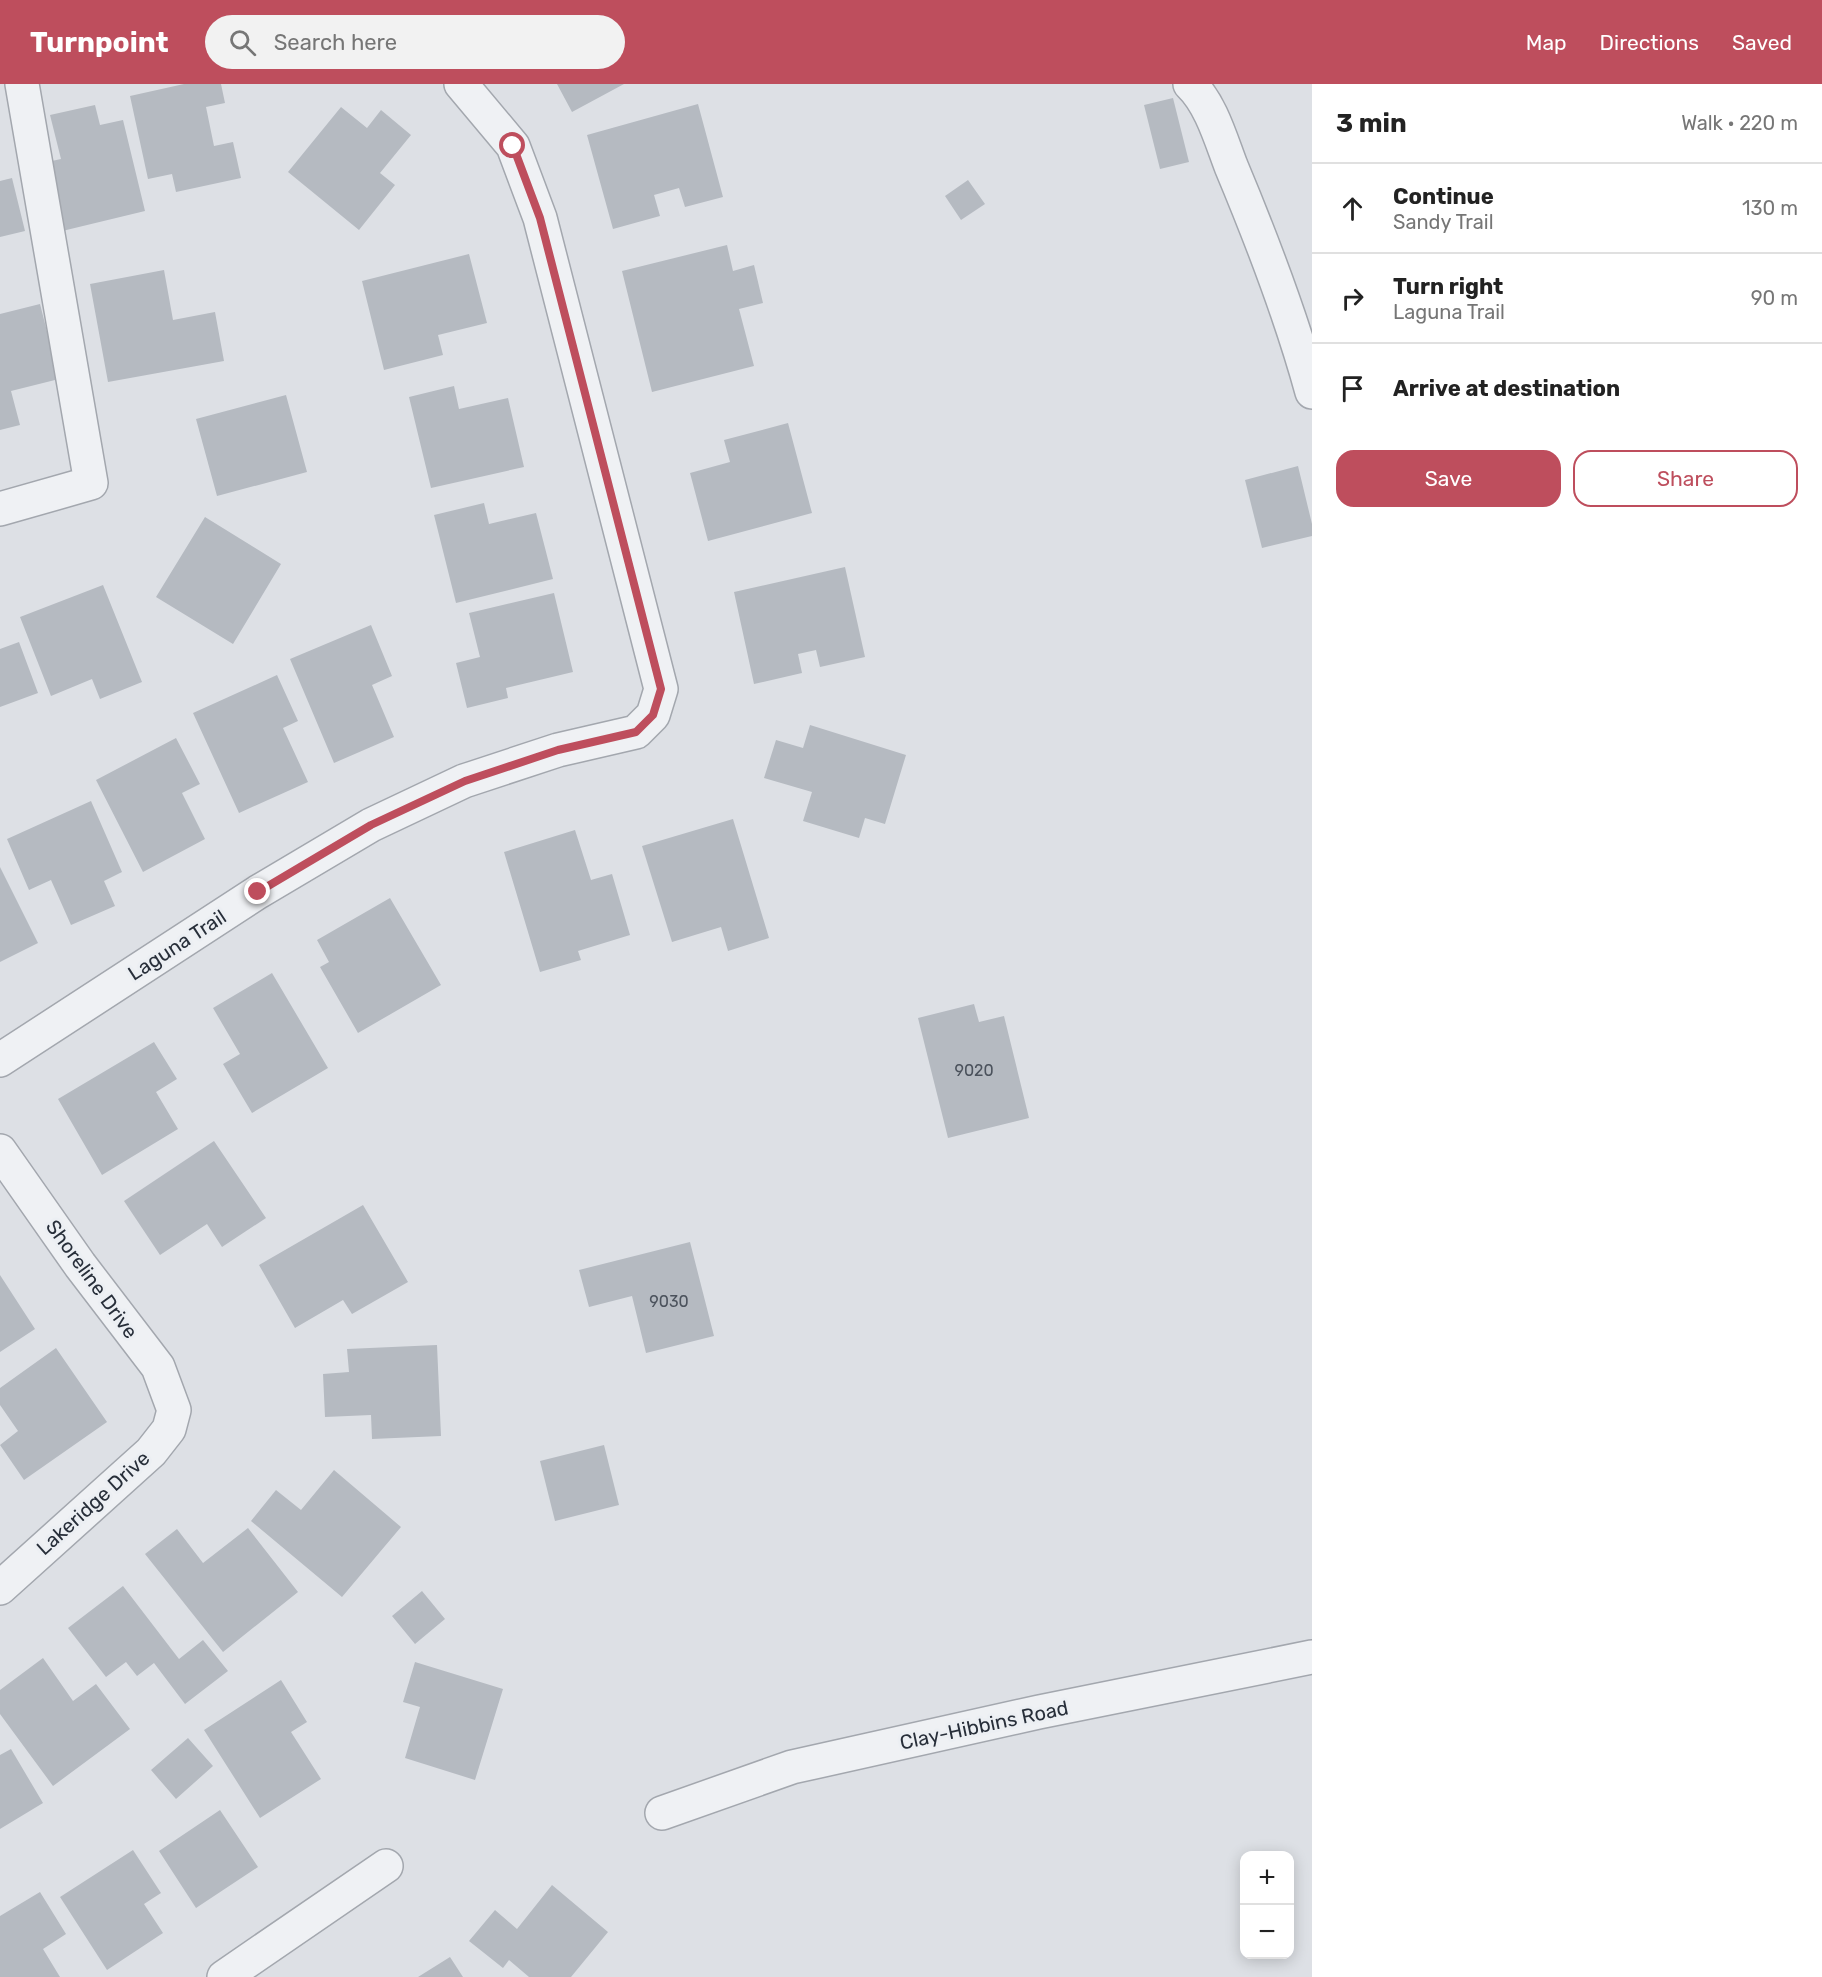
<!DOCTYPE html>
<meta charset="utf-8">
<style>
body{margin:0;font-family:Rubik,sans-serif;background:#f2f2f2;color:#222}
.controls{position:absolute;right:18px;bottom:18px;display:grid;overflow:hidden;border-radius:12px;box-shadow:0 3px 15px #0003}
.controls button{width:54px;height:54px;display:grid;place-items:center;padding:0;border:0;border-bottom:2px solid #e0e0e0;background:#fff;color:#222;font:30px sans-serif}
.stop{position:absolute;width:18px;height:18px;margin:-14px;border:4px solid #be4e5d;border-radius:50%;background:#fff}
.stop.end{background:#be4e5d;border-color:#fff;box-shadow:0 2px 6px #0008}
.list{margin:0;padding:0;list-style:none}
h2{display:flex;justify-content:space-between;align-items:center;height:78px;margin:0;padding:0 24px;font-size:26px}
h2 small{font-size:20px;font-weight:400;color:#767676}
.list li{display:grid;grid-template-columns:39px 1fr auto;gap:18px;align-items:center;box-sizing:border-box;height:90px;padding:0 24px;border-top:2px solid #e0e0e0}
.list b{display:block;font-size:22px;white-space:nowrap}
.list p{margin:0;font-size:20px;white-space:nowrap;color:#767676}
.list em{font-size:20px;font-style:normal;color:#767676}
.actions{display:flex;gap:12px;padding:18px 24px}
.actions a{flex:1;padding:14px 0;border:2px solid #be4e5d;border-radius:18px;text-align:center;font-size:21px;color:#be4e5d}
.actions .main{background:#be4e5d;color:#fff}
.icon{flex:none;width:33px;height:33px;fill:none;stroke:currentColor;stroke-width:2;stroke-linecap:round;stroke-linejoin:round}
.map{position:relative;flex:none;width:1312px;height:1893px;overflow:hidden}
header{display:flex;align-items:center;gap:36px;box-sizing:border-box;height:84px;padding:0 30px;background:#be4e5d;color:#fff}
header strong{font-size:28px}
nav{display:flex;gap:33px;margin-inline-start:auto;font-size:21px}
.search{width:420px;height:54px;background:#f2f2f2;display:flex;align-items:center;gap:15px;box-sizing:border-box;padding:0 21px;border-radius:33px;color:#767676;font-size:22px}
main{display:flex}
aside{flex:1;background:#fff}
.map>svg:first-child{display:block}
</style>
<header>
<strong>Turnpoint</strong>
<div class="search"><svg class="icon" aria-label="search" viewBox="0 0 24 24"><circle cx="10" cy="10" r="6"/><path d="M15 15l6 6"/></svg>Search here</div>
<nav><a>Map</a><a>Directions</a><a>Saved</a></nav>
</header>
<main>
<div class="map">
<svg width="1312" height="1893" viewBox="0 0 1312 1893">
<rect width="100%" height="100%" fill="#dde0e5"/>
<path fill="#b5bac1" d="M184 0H221L225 19 206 23 214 62 233 58 241 94 176 108 172 90 148 95 130 12Z
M557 0H624L572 28Z
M1173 14 1189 78 1160 85 1144 21Z
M698 20 723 113 685 123 679 104 654 111 660 132 613 145 587 51Z
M95 21 100 41 123 36 145 127 54 149 38 80 61 75 50 31Z
M341 23 367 44 381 26 411 51 380 89 395 101 359 146 288 88Z
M12 94 25 147 0 153V97Z
M968 96 985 120 961 136 945 112Z
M727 161 733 187 754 181 763 219 739 225 754 282 652 308 622 187Z
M469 170 487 239 438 251 443 271 384 286 362 197Z
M164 186 173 236 215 228 224 277 108 298 90 200Z
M40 220 59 295 11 307 20 341 0 346V230Z
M454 302 459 325 508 314 524 383 431 404 409 313Z
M286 311 307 388 217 412 196 335Z
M788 339 812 429 708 457 690 389 730 378 724 356Z
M1298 382 1312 440V452L1262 464 1245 396Z
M484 419 489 440 536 429 553 495 456 519 434 431Z
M205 433 281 480 233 560 156 513Z
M845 483 865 573 820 583 816 566 798 570 802 589 754 600 734 508Z
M103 501 142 598 100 615 92 595 51 612 20 533Z
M554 509 573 588 506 604 508 614 467 624 456 579 480 573 469 529Z
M371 541 392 592 372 601 394 653 334 679 290 575Z
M19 558 38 609 0 623V565Z
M277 591 298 637 283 644 308 698 239 729 193 629Z
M810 641 906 671 885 740 865 734 859 754 803 737 812 708 764 694 776 656 803 664Z
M176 654 200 700 182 709 205 755 143 788 96 696Z
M91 717 122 788 104 797 115 822 71 841 51 796 29 806 7 755Z
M733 735 769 854 728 867 721 843 672 858 642 762Z
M575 746 591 796 612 790 630 851 578 867 581 876 540 888 504 768Z
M0 783 38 859 0 878Z
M390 814 441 901 358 949 320 883 329 878 317 856Z
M272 889 328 984 252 1029 223 980 240 970 213 924Z
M974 920 979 938 1004 932 1029 1034 948 1054 918 934Z
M154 958 177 995 156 1008 178 1045 102 1091 58 1015Z
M214 1057 266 1134 222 1163 207 1140 160 1171 124 1117Z
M363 1121 408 1198 352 1230 343 1216 295 1244 259 1181Z
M690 1158 714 1252 646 1269 632 1212 589 1223 579 1186Z
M0 1191 35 1245 0 1268Z
M437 1261 441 1352 372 1355 371 1331 325 1333 323 1290 349 1288 347 1265Z
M56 1264 107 1338 24 1396 0 1361 18 1347 0 1321V1304Z
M604 1361 619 1421 555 1437 540 1377Z
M334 1386 401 1443 342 1513 251 1437 276 1406 301 1426Z
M248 1444 298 1508 223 1568 145 1470 177 1445 203 1479Z
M123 1502 179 1575 203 1556 228 1587 185 1620 154 1579 137 1592 126 1578 106 1593 68 1544Z
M422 1507 445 1535 415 1560 392 1532Z
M43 1574 73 1617 96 1600 130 1645 53 1702 0 1630V1606Z
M415 1578 503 1605 475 1696 405 1674 420 1623 403 1618Z
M281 1596 307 1638 291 1648 321 1695 260 1734 204 1646Z
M188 1654 213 1682 176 1715 151 1686Z
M11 1665 43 1719 0 1745V1671Z
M220 1726 258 1783 196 1824 159 1767Z
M133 1766 161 1809 144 1820 163 1849 107 1886 60 1813Z
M552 1801 608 1848 571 1893H529L509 1876 503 1884 469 1857 495 1826 517 1845Z
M40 1808 66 1850 43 1865 60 1893H0V1832Z
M450 1873 463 1893H418Z"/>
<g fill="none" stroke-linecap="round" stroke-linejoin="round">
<g stroke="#a3a7ae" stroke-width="36">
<path id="minor" d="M1190 0C1211 20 1221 56 1231 82 1262 156 1291 231 1312 308
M0 425 91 399 22 0
M0 976 258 808 371 741 464 697 558 666 636 648 653 631 661 605 540 134 513 62 461 0
M0 1067 80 1181 158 1283 174 1326 169 1345 151 1368 0 1504
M662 1729 792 1683 1039 1628 1312 1573
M224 1893 386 1782"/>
</g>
<use href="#minor" stroke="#eff1f4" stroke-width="33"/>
</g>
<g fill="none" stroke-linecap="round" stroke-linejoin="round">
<path stroke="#be4e5d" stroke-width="8" d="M258 808 371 741 465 697 558 666 636 648 653 631 661 605 540 134 513 62"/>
</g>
<g text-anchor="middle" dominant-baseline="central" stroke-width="6" stroke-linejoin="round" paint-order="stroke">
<g font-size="16" fill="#4b525c">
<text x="974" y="986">9020</text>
<text x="669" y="1217">9030</text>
</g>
<g font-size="20" fill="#282f3a" stroke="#eceff3">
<text transform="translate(177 861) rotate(-33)">Laguna Trail</text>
<text transform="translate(92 1195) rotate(54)">Shoreline Drive</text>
<text transform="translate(93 1419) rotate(-42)">Lakeridge Drive</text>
<text transform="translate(984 1641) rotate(-12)">Clay-Hibbins Road</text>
</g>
</g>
</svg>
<div class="controls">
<button>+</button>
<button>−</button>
</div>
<div class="stop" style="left:513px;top:62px"></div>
<div class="stop end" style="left:258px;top:808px"></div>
</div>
<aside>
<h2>3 min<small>Walk · 220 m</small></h2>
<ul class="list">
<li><svg class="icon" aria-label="ahead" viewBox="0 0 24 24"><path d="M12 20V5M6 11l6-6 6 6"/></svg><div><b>Continue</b><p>Sandy Trail</p></div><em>130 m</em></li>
<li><svg class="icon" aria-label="right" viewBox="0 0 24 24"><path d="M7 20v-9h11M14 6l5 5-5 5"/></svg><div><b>Turn right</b><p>Laguna Trail</p></div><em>90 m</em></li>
<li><svg class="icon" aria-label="arrive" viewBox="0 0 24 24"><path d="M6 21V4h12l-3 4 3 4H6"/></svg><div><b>Arrive at destination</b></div></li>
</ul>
<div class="actions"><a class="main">Save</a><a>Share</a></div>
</aside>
</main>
